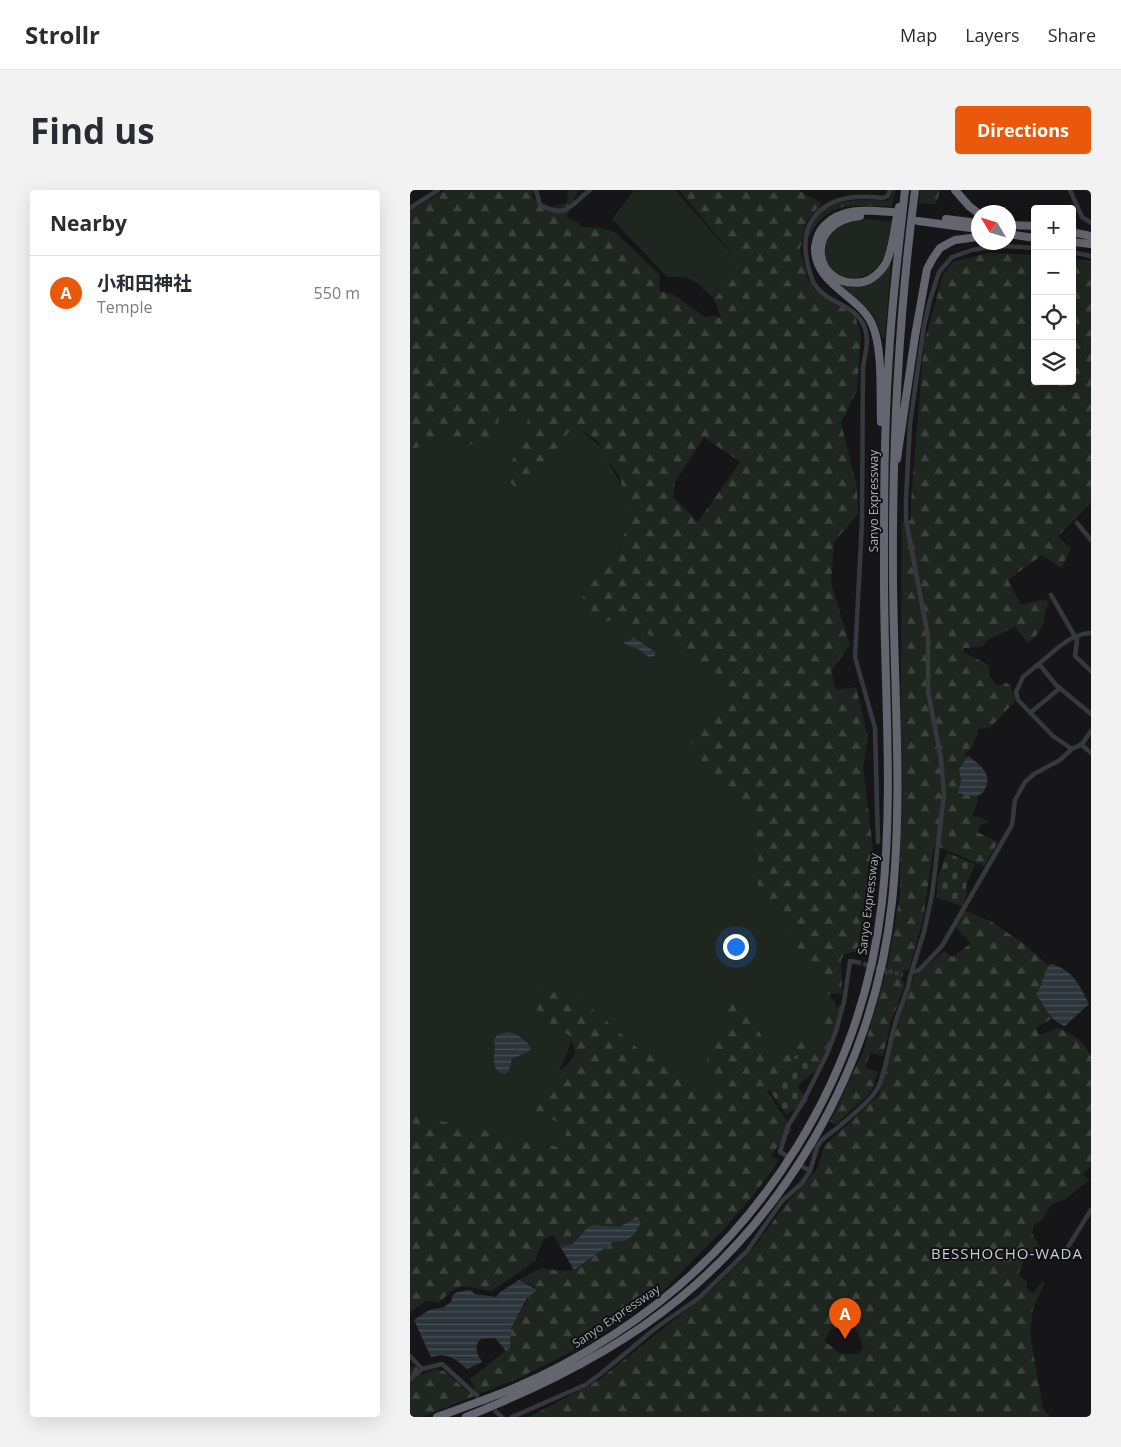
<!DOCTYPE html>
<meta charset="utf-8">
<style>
body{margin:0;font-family:"Open Sans","Noto Sans JP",sans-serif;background:#f2f2f3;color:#2b2b33}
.controls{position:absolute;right:15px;top:15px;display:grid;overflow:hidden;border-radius:5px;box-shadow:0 5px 20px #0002}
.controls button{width:45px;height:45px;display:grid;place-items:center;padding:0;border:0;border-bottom:1px solid #e1e1e2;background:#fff;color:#2b2b33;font:25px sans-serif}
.compass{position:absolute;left:561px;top:15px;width:45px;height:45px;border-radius:50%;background:#fff;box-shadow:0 5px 20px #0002;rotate:308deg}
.you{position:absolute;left:325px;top:756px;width:18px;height:18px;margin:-12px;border:4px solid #fff;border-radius:50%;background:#1a73e8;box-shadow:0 0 0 8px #1a73e833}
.badge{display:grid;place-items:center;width:32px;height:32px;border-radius:50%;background:#ea580c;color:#fff;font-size:16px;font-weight:700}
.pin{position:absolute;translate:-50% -41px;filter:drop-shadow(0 1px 2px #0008)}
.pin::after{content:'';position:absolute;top:26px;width:18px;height:15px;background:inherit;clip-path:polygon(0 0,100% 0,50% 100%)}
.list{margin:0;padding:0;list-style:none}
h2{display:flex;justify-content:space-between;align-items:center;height:65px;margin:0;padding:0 20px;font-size:21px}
h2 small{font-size:16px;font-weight:400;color:#7c7c81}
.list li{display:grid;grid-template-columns:32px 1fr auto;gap:15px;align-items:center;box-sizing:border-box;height:75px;padding:0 20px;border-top:1px solid #e1e1e2}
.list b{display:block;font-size:19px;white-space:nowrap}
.list p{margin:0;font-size:16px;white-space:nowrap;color:#7c7c81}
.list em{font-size:16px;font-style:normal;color:#7c7c81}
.icon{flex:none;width:28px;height:28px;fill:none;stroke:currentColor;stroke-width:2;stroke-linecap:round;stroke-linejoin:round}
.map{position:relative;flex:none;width:681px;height:1227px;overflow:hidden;border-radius:5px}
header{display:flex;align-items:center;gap:30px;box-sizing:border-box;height:70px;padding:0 25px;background:#fff;border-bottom:1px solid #e1e1e2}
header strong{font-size:24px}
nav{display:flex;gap:28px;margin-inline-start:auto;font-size:18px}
.intro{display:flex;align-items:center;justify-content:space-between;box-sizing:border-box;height:120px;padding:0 30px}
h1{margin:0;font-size:35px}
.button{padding:12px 22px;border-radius:5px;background:#ea580c;color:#fff;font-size:18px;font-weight:700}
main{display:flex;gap:30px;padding:0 30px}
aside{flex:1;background:#fff;border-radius:5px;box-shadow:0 5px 20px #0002}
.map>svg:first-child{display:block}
</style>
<header>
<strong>Strollr</strong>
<nav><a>Map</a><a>Layers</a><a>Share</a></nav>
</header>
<div class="intro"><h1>Find us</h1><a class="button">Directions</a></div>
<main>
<aside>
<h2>Nearby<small></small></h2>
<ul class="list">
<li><span class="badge">A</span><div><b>小和田神社</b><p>Temple</p></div><em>550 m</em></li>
</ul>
</aside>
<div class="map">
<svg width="681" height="1227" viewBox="0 0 681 1227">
<defs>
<pattern id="forest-firs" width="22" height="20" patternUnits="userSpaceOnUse" patternTransform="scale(1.25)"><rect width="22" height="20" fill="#1e261f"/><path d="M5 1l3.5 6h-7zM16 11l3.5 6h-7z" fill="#3c433d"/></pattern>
<pattern id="cemetery-stones" width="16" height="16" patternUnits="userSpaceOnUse" patternTransform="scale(1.25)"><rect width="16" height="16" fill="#1e261f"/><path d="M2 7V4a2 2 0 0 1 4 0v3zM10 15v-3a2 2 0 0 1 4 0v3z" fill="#3c433d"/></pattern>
<pattern id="water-rules" width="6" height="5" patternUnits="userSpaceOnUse" patternTransform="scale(1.25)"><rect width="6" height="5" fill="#2c353c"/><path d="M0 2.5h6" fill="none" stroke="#485056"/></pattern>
</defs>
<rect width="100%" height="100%" fill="#161618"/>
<path fill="#1e261f" d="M224 0H265L333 77 304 109C286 92 283 85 257 87L202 29Z
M456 29 481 32C479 44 478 59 472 70 468 78 460 84 452 87 413 100 390 32 456 29Z
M482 63 475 148H472L466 129 454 115 422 91C459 104 462 90 482 63Z
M128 218 164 235 189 255 223 316 193 406 320 491 350 632 419 790 423 824 407 856 313 910 296 914 173 823 136 914 173 933 152 962 0 927V248Z"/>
<path fill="url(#forest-firs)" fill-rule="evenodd" d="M35 0H124L122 7 141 17 157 13 158 1 155 0H168L156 27 166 32 172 37 191 38 206 43 250 85 249 101 264 105 295 127 304 126 311 128 304 109 333 77 269 0H388L412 13 397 30 390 59 398 88 404 99 445 126 451 145 447 200 431 233 447 297 448 324 424 352 421 393 440 455 421 481 426 500 446 497 458 548 453 577 463 659 451 761 434 764 431 770 432 804H416L410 789 392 775 385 750 348 697 347 676 349 666 339 628 310 602 294 579 290 564 279 550 283 539C297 535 302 526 310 514 313 509 317 502 316 496 308 471 229 442 205 428 191 436 168 440 171 415 173 396 199 379 208 362 211 356 217 336 217 329 217 322 212 294 210 288 204 275 191 266 189 252L164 235 121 293 108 301 96 287 122 220 89 227 86 244 55 257 48 248 0 259V21ZM294 247 330 272 288 332 263 307 265 292Z
M482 0H485L482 16C442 18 422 5 398 48 409 4 442 10 478 11L482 7Z
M510 0H530L528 9 525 14 509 13Z
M578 63 625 65V191H662V69L681 71V313L648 346 661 359 651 378 632 365 598 390 611 415 634 409 638 411 639 414C634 421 635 426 633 434 630 442 625 447 618 453L605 437 579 449 572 457 553 458 555 463 577 474 579 477V485L587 496 596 493 600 495 605 511 580 538 569 539 562 557 555 564 568 611 562 626 570 627 579 632 578 633 571 634 567 642 588 652 574 676 524 655 513 729 499 780 493 781 491 789 495 794 481 832 473 866 460 863 455 878 468 882 462 900 457 906 425 935 420 931 453 862 478 773 490 705 492 332 501 330V311L514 153 533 85 543 72Z
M555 721 582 732 614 754 639 776C630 792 629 815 643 828L626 838 629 845 648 838C664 845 672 850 681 865V976L673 984 679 990 656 1009 642 1014 631 1031 624 1035 622 1043 629 1056 623 1066 616 1065 608 1085 617 1092V1100L623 1103 633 1091 635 1093 623 1118 620 1144 633 1218 640 1227H119L189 1190 306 1096 345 1056 375 1015 407 979 415 955 469 905 488 831 504 786 534 761 543 767 561 753 546 738ZM439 1136 448 1142 453 1158 448 1164H430L415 1151 421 1139Z
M129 796 157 803 172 810 232 862 244 863 260 873 296 910 302 903 295 857C304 848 315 841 314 826L306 817 327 801 361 863 385 847 407 852C414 837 419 824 416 808L425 810 426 819 429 814 432 816 425 840 407 880 395 867 379 887 357 901 382 939 360 966 369 970 348 999 315 1038 252 1102 182 1151 109 1188 12 1227H0V1177L6 1176 11 1185 25 1179 34 1181 59 1203 66 1201 60 1189 99 1158 101 1139 125 1097 109 1090 131 1078 152 1081 164 1080 203 1052 214 1051 225 1028 209 1037 184 1035 178 1037 163 1054 150 1056 143 1045 134 1049 125 1071 82 1101 52 1096 40 1102 29 1113 17 1111 0 1122V925L62 937 147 957 155 947 158 937 126 922 120 917V905L138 893 161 870 165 864V861L160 846 135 830 120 811C119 805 124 799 129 796Z"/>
<path fill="url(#cemetery-stones)" d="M537 663 565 674 556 696 557 704 552 716 527 708V690Z
M389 864 395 867 407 880 387 896 398 911 376 925 359 899 379 887 375 882 385 866Z"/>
<path fill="url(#water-rules)" d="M223 447 245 462V466L239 467 230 460 215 454 214 452 220 451Z
M558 566C568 573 582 583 576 597 574 601 572 604 568 606 562 607 554 604 548 603L551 590 549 579Z
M640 774C662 778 670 796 679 814L655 836C637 829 637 817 626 805 633 795 633 784 640 774Z
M98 842C105 842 117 851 121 858L118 862 102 869 99 881 95 884C81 882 84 869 85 858 85 857 84 851 84 850 86 844 93 843 98 842Z
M225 1028H228L230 1035 224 1045 214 1051 203 1052 164 1080 150 1056 163 1054 178 1037 184 1035 209 1037Z
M109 1090 127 1100 117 1108 101 1139 100 1158 96 1161 85 1148 71 1149C63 1156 67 1164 72 1172L57 1179C44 1168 38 1162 21 1167L4 1130 19 1120 34 1117 41 1112 43 1105 47 1102 60 1100 65 1104 86 1107 90 1102Z"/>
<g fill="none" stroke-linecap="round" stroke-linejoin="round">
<path stroke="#333438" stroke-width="4.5" stroke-dasharray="4.5 2" stroke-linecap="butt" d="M447 772 493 785
M65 1204 86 1222"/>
<path stroke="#333438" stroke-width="8" stroke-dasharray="8 4" stroke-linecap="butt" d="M486 23 509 26"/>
<path stroke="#37383d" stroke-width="4.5" d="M126 0 130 15C158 29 159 16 180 0
M660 0 672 27 681 33
M0 18 28 0
M662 62 681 66
M667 333 681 350
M641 405 667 450 665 466 681 481
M629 474 646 495 681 524
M620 523 650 498
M671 554 681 563
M662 559 643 546 608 510 606 502 613 487 650 456 660 449 673 444 681 443
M468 652 465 538 445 467 452 332 453 177C455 164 460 149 454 136 444 112 411 113 402 89 381 30 413 0 473 8L478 6 480 0
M501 783 509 780 532 756 602 635 605 610 615 592 624 584 650 570 662 559 672 554 681 541
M377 966 370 962 378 936 394 910 417 864 426 841 434 812 440 771 447 772
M393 977 400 981
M653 1065 681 1020
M0 1166 12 1179
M0 1189 12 1179 32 1174 65 1204
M86 1222 92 1227
M102 1227 175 1195 189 1185 246 1138 290 1107 337 1061 372 1011 392 993 400 981 407 957 412 950C427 938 457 915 466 901 476 885 479 853 485 834 489 818 498 803 500 787L514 742 522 705 534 604 531 569 518 501V446L496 330V309L500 234 514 136 520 110 529 82 542 67 562 60 580 57 594 56 625 58"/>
<path stroke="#63666e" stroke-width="8" d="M545 0 559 16 568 23
M450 26C391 32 404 101 453 92 462 90 471 82 476 73 484 56 484 35 489 17
M536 29 568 33
M508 31 568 39
M598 35 625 36
M662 42 681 46
M598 44 625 48
M662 52 681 54
M471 232C470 204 473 158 462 134 448 104 404 95 405 57 406 50 409 41 414 36 432 17 458 20 482 22
M487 269 505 146 517 79 523 68 530 58 539 53 545 50 568 47
M27 1227C52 1218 77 1209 102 1199 137 1184 171 1166 203 1145 352 1049 452 888 472 712 484 605 474 496 474 388 474 314 474 239 479 165 482 110 489 55 495 0
M56 1227C117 1202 178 1174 233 1136 372 1040 464 879 482 712 493 606 484 498 483 391 482 260 488 130 505 0"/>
</g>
<g text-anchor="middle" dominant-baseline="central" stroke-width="4" stroke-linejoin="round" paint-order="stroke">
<g font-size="12" fill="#a8adb8" stroke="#111113">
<text transform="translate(463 311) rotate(-90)">Sanyo Expressway</text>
<text transform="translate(458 714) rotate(-83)">Sanyo Expressway</text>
<text transform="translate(206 1126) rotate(-34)">Sanyo Expressway</text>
</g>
<g font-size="15" letter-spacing="1" fill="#c9ccd4" stroke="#111113">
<text x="597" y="1063">BESSHOCHO-WADA</text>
</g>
</g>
</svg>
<div class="controls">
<button>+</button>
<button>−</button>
<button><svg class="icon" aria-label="locate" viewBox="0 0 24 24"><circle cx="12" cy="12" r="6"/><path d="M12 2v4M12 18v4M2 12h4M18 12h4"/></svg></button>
<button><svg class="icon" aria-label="layers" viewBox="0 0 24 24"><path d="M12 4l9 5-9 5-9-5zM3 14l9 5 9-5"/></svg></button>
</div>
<svg class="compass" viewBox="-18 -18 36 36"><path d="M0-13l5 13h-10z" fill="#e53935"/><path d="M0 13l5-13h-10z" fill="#7c7c81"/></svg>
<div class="you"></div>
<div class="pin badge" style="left:435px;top:1149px">A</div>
</div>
</main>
